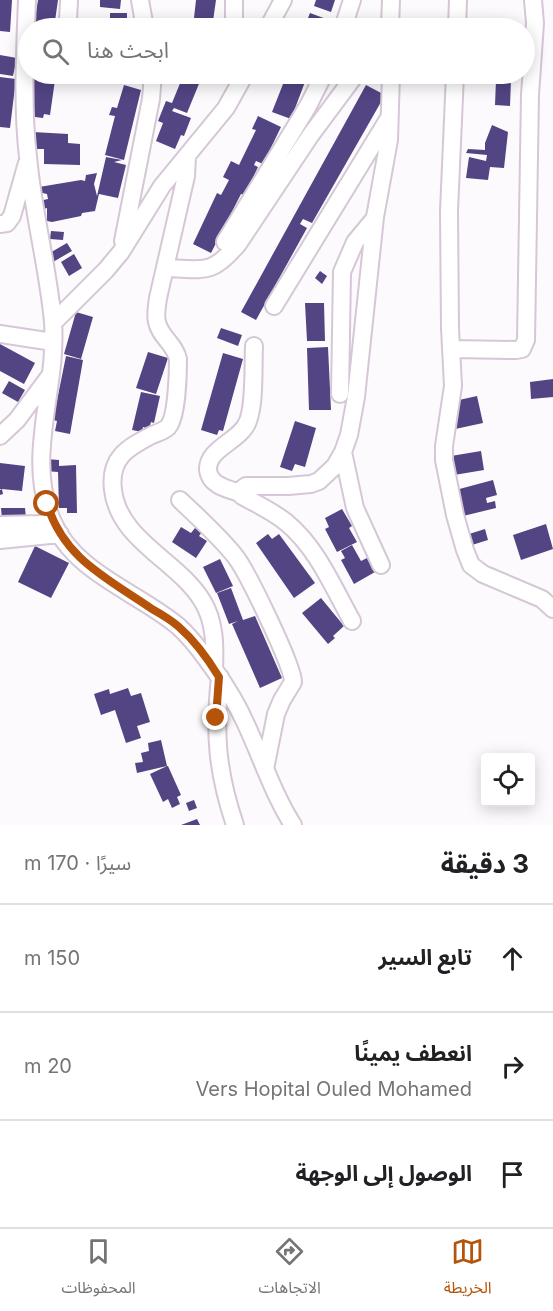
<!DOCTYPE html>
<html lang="ar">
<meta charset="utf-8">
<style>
body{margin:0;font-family:Inter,"Noto Sans Arabic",sans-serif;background:#f2f2f2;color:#202124;direction:rtl}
.controls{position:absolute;right:18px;bottom:18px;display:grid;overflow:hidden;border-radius:6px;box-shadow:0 3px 15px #0003}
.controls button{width:54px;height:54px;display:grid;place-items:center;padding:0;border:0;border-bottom:2px solid #e0e0e0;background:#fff;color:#202124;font:30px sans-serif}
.stop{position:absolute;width:18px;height:18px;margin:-14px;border:4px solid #b45309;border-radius:50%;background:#fff}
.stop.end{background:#b45309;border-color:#fff;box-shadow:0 2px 6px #0008}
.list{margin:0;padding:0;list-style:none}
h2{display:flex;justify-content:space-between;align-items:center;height:78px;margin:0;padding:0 24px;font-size:26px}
h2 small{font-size:20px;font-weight:400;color:#757577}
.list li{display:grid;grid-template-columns:39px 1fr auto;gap:18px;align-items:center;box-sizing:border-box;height:108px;padding:0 24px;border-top:2px solid #e0e0e0}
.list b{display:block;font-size:22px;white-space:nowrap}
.list p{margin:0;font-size:20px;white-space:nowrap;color:#757577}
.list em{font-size:20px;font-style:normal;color:#757577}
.icon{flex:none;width:33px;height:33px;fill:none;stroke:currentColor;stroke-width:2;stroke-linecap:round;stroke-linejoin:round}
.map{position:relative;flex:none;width:553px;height:825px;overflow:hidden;direction:ltr}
.search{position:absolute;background:#fff;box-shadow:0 3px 15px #0003;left:18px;right:18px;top:18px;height:66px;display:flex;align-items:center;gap:15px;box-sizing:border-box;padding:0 21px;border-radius:33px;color:#757577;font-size:22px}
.sheet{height:402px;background:#fff}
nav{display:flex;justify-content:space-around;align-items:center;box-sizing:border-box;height:84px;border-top:2px solid #e0e0e0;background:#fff;font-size:16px;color:#757577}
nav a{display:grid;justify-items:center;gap:3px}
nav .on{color:#b45309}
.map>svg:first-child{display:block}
</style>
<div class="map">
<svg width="553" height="825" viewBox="0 0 553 825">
<rect width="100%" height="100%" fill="#fdfafd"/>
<path fill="#534484" d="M0 0H12L10 32 0 31Z
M38 0H58L54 28 34 25Z
M100 0H121L120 9 100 7Z
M196 0H216L213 21 194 18Z
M316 0H335L331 12 314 6Z
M110 13H127V28H110Z
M310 13 329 20 326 28H304Z
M0 55 17 58 13 76 0 74Z
M33 74H53L52 80H55L50 115 44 114 43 118 27 116Z
M119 74H137V77H132V83L119 84Z
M178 74H203L187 113 174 108 172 111 191 118 184 136 181 135 175 149 156 141 163 123 158 121 166 101 172 103 183 76Z
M287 74H308L291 119 272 112Z
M0 77 16 79 10 128 0 127Z
M496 80H511L510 106 495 105Z
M124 85 141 90 124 160 105 155 115 116 109 115 112 107 117 108Z
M366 85 385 95 312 223 303 219 300 224 307 228 256 320 241 312Z
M258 116 281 127 263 164 256 161 254 165 258 167 245 195 241 194 211 253 193 244 217 193 221 195 229 180 223 177 231 161 239 165 256 130 252 129Z
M492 125 508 132 504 168 490 167 488 180 466 178 469 157 486 161 487 155 466 153 468 149 485 150V143Z
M33 132 68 134V143L80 144V165L44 164V149H33Z
M106 157 122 160 114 162 126 165 118 198 99 194 95 211 82 213 81 216 52 222 47 221V208L41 210 39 201 48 199 47 194 38 192 39 187 81 180 85 181 86 175 97 173 94 184 97 196Z
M51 231 64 232 63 240 50 239Z
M67 243 72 251 53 262 48 254Z
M74 254 82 268 69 276 61 262Z
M320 271 327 276 322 284 315 278Z
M305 303H324L325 341H307Z
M76 312 93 317 81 359 64 354Z
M221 328 242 335 238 346 217 338Z
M0 344 35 363 24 384 0 371Z
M328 347 331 410H309L307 348Z
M148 352 168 358 156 394 136 388Z
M223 353 243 359 223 431 219 430 217 435 201 430Z
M66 356 83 360 70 434 55 431 57 421 53 420Z
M553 379V397L531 399 530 382Z
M9 381 25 390 18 402 2 393Z
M141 392 160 396 154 423 151 422 149 429 143 427 142 432 132 430Z
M477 396 483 423 446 431 441 404Z
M295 421 316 428 305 467 295 464 292 471 280 467Z
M481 451 484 470 454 475 451 456Z
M46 459 59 460V466L76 465 77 513H67V508H59L58 472 45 471Z
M0 463 25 466 22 491 2 489 3 494 0 495V490L2 489H0Z
M493 480 497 495 486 498 487 503 495 501 496 508 459 517 452 491Z
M1 508H25L26 518 2 519Z
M342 509 352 526 349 528 357 542 337 552 325 529 329 527 325 518Z
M546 524 553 549 521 560 513 535Z
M181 527 191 533 195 528 202 532 199 536 207 541 196 558 172 542Z
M485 529 488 540 472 545 469 534Z
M268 534 272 539 279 534 315 583 294 598 256 543Z
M352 545 361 561 367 558 375 572 354 584 341 560 345 558 341 551Z
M35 546 69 563 51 598 18 582Z
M220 559 233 586 216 593 203 567Z
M231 588 243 620 255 616 282 678 260 688 232 624 238 621 229 624 217 593Z
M321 598 344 626 333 636 335 638 328 644 302 613Z
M128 688 131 696 141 693 150 722 137 726 141 738 126 743 115 710 101 715 94 694 109 689 110 694Z
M161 740 167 766H168L181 795 177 797 180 804 172 808 168 799 163 802 150 774 167 766 137 773 135 763 143 762 141 753 149 751 148 743Z
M194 800 197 808 189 811 186 803Z
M197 819 200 825H181Z"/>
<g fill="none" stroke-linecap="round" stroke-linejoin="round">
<g stroke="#d5c7d6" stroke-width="20">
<path id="minor" d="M27 0C25 53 22 105 28 157 33 213 48 267 53 322 58 389 25 455 52 520 74 573 136 591 178 626 188 635 197 646 205 657 220 677 234 698 244 720 261 755 272 792 293 825
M140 0 145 28
M66 28 68 21 69 0
M234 28V0
M268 28 283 0
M343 28 352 0
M390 28 391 0
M457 28 458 0
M455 74 449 211 450 328 453 386 444 446V460L455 515 465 550 471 565 483 574 542 599 553 609
M187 156 186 176 158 298C157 306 155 315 157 322 160 337 175 344 178 359 178 373 177 417 168 427 164 431 157 433 152 435 127 448 109 458 113 490 119 541 179 561 203 602 215 622 215 646 214 669
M0 224 7 223 12 216 27 163
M123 241 151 99 153 74
M225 242 308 106 324 74
M165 268C204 269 211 276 238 244L310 136 356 74
M274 306 389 118
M53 323 106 270 121 252 162 186 226 108 245 74
M0 334 53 342
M452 349 516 350 522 349 526 340 530 95 535 23 533 0
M340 394 342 272 355 242 375 218
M0 436 17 420 49 377
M343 452 355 508 381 565
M240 493C228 489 210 486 208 470 207 448 241 441 248 421 255 403 253 367 254 346
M180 500C199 518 219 536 235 556 247 571 294 668 293 682L282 700 276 714 265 769
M0 525 39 524 52 521
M0 540 60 534
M352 621C333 587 317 548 287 523 274 512 257 504 242 496L240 493 242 489 246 486H288L311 484 319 481 335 466 343 452 349 435 356 397 375 217 389 140 391 74
M220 677C214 732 217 772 235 825"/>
</g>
<use href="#minor" stroke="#fff" stroke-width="16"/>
</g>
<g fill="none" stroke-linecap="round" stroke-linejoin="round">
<path stroke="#b45309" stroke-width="8" d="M47 504C64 559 107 578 152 609 161 614 171 620 179 627 195 641 208 659 219 677L216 718"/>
</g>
</svg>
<div class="controls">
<button><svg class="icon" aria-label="locate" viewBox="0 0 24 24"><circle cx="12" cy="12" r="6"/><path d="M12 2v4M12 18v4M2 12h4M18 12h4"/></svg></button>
</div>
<div class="stop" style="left:47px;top:504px"></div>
<div class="stop end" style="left:216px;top:718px"></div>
<div class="search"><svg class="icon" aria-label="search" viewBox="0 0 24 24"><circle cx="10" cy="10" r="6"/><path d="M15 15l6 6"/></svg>ابحث هنا</div>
</div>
<section class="sheet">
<h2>3 دقيقة<small>سيرًا · 170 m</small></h2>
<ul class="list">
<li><svg class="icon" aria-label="ahead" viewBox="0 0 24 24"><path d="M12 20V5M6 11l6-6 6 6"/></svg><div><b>تابع السير</b></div><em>150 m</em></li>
<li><svg class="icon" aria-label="right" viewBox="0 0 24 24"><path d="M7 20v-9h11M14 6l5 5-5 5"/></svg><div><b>انعطف يمينًا</b><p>Vers Hopital Ouled Mohamed</p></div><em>20 m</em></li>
<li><svg class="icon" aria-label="arrive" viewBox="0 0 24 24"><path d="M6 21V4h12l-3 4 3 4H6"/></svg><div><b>الوصول إلى الوجهة</b></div></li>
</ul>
</section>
<nav>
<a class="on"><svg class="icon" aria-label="map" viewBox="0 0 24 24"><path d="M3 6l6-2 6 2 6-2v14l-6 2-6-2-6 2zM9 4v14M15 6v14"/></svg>الخريطة</a>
<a><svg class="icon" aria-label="directions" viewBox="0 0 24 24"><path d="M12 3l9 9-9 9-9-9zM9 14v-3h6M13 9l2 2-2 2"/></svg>الاتجاهات</a>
<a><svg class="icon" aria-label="saved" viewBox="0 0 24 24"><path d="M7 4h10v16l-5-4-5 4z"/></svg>المحفوظات</a>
</nav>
